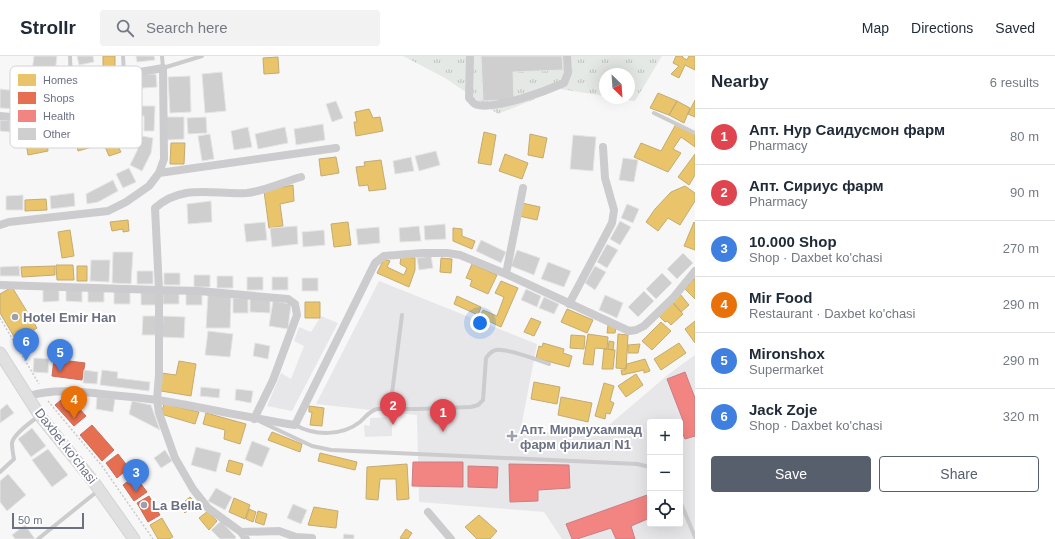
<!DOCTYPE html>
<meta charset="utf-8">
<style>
body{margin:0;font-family:Arial,sans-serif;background:#f2f2f3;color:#1f2937}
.controls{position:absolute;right:12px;bottom:12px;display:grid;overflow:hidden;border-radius:4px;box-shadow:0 4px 16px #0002}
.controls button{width:36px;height:36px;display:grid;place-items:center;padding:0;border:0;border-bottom:1px solid #e0e1e3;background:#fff;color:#1f2937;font:20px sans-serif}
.compass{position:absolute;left:599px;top:12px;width:36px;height:36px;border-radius:50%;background:#fff;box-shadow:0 4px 16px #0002;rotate:155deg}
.scale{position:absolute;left:12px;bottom:10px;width:72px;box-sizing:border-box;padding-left:4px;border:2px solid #6b7083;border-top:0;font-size:11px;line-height:14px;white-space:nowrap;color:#6b7083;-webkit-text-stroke:3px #fff;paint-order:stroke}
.you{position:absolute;left:480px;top:267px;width:14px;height:14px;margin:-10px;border:3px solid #fff;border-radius:50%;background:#1a73e8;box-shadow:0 0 0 6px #1a73e833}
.badge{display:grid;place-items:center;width:26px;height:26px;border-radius:50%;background:#575e6c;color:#fff;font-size:13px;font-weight:700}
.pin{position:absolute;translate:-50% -33px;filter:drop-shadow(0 1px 2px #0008)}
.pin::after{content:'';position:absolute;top:21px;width:14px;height:12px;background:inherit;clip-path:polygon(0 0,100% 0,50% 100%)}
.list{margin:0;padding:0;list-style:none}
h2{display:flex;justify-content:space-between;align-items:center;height:52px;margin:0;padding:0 16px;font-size:17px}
h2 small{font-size:13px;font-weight:400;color:#747a83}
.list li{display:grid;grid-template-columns:26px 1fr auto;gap:12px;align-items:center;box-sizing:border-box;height:56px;padding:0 16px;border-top:1px solid #e0e1e3}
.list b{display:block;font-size:15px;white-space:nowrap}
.list p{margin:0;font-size:13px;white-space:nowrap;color:#747a83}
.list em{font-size:13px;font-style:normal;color:#747a83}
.actions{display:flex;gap:8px;padding:12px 16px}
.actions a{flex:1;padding:9px 0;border:1px solid #575e6c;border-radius:4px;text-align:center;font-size:14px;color:#575e6c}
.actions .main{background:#575e6c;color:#fff}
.icon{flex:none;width:22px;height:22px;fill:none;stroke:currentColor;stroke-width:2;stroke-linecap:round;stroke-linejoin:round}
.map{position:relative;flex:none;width:695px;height:483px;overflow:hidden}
header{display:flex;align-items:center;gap:24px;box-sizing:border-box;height:56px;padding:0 20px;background:#fff;border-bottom:1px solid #e0e1e3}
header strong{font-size:19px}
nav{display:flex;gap:22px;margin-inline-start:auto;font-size:14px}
.search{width:280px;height:36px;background:#f2f2f3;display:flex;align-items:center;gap:10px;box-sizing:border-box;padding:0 14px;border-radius:4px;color:#747a83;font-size:15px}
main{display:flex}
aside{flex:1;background:#fff}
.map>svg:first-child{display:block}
</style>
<header>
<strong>Strollr</strong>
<div class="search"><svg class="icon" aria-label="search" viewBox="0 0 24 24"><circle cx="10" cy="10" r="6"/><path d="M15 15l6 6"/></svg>Search here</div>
<nav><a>Map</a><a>Directions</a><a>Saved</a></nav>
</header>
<main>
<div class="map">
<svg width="695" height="483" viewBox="0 0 695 483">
<defs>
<pattern id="grass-tufts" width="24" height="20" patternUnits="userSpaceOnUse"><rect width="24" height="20" fill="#e5e9e5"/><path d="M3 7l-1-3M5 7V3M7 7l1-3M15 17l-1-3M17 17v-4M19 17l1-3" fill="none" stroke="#bec1bf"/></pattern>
</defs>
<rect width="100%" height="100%" fill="#f7f7f7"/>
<path fill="#e7e7e9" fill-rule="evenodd" d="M379 225 537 288 520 377 602 375 670 317 695 299V483H562L544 456 419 446 417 359 316 348ZM650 366H680V468H650Z
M321 260 338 267 292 355 267 350 281 317 291 323 304 290 294 285 299 271 311 276Z
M392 361V380L365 381 364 369 370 370V362Z"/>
<path fill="url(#grass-tufts)" d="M403 0H662L635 45 619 42H629V18H605V40L560 33 498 58 445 22Z"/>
<path fill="#e9c46a" stroke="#c3ab72" d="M103 0H115V12H103Z
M676 0H683L682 1 687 4 689 0H695V14L685 9 679 22 671 18 679 10 673 7Z
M278 1 279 17 264 18 263 2Z
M658 37 677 45 669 59 650 52Z
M695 44V61L688 58Z
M677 45 690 52 684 67 669 59Z
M369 53 373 62 380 61 383 75 356 80 354 66H357L355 56Z
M676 68 695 78V91L681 81 673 93 681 97 668 116 634 101 641 87 661 95Z
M484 76 496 79 491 109 478 107Z
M95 77 99 89 78 95 75 83Z
M530 78 547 82 543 102 528 99Z
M113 81 121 96 109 100 102 84Z
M47 83 48 95 28 99 26 87Z
M171 87H185L184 108H170Z
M505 98 528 107 522 123 499 115Z
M695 98V119L689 129 678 121Z
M336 101 339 117 321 120 319 103Z
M381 104 386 133 369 135 368 129 359 130 356 111 365 110 364 106Z
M293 129 294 145 280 148 283 170 269 172 264 135Z
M685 130 695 137V145L680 169 668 162 658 175 646 166 655 153 671 136Z
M46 143 47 154 25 155V144Z
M522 147 540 151 537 164 519 160Z
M128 164 129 175 123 176V173L112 175 110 166Z
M348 166 351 189 334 191 331 168Z
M694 166 695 167V194L684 190Z
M453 172 462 173V180L475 185 472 193 453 185Z
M70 174 74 200 62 202 58 176Z
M401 201 415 202V214L409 231 377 217 384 203 390 205 387 211 404 219 407 212 400 208Z
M441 202 452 203 451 217 440 216Z
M472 208 497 219 488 238 470 230 472 224 466 222Z
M56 209H73L74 224H57Z
M55 210V219L22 221 21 211Z
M77 210H87V225H77Z
M695 222V243L685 233Z
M501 225 518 232 501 271 480 261 483 254 497 260 504 241 495 237Z
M12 231 37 272 16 284 0 257V238Z
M680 238 689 249 681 256 672 245Z
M457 240 481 251 478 259 454 248Z
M305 246H320V262H305Z
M673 247 683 258 671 269 667 265 665 266 659 260Z
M567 253 593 264 587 277 561 266Z
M531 262 541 266 534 280 524 276Z
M695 265V287L685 273Z
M661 266 671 275 652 294 642 285Z
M608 269 616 271 615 277H607Z
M588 278 608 281 607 293 595 292 593 309 583 308Z
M618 278 628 279 626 313 616 312Z
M571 279 585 280 584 293 570 292Z
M609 285 614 286 613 294 608 293Z
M543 287 564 293 563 297 572 300 569 311 536 302 539 290 542 291Z
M679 287 686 297 661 314 654 303Z
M640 288 638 297H628V289Z
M604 293 615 294 613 313H602Z
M645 303 650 315 644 317V314L622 319 621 314H625L627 308Z
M179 305 196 308 191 340 161 335V317L176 319Z
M636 318 643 329 626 341 618 330Z
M534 326 560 331 557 348 531 343Z
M604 327 614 330 610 345 614 347 610 358 606 357 605 363 595 360Z
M561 341 592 347 588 366 558 359Z
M164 348 199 356 195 368 161 358Z
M309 350 324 352 322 370 310 369 312 356H309Z
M206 357 246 368 240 388 224 383 225 374 203 368Z
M272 376 302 388 300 396 268 384Z
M320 397 357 406 355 414 318 405Z
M229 404 243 408 240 419 226 415Z
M407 408 409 443 397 444 396 423H380L378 444 366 443 367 411Z
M190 441 196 447 185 457 179 450Z
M234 442 250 449 245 463 229 456Z
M314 451 338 455 336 472 308 469Z
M249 453 256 456 253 466 246 463Z
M208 455 217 465 209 474 199 462Z
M258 455 267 458 264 469 255 466Z
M479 459 497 475 490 483H477L465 471Z
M162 462 173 481 169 483H158L150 469Z
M406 473 412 477 408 483H402L400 482Z"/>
<path fill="#e76f51" stroke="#c26f60" d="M54 303 85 307 82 324 52 320Z
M67 339 86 360 74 370 55 349Z
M92 369 114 394 102 405 80 379Z
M118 398 129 412 117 422 106 407Z
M135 420 147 436 134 445 123 429Z
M149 440 160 459 148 466 137 447Z"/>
<path fill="#f28482" stroke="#ca7e82" d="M685 316 695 342V380L685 383 680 371V369L684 367 667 323Z
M413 406H463V431L412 430Z
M509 408 569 409 570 432 538 434V445L510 446Z
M468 410 498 411 497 432 468 431Z
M650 438V462L631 470 635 483H616L611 472 577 483H572L566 468Z"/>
<path fill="#cfcfd0" stroke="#e6e6e6" d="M34 0H57L55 17 32 15Z
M77 0H93L94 6 79 9Z
M136 0H154L155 4 137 6Z
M481 0H562L563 14 513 16 514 44 483 45Z
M222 16 226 55 205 57 202 18Z
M156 18 157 31 131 33 130 19Z
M190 20 191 56 170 57 168 21Z
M0 33 17 35 16 53 0 52Z
M336 45 343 62 332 66 326 48Z
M127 50H155L154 75H144V60H127Z
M166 61H184V83L167 84Z
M206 61 207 77 188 78 187 62Z
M0 64 10 65V76L0 75Z
M323 68 325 84 296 89 294 73Z
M248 71 252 91 234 94 231 75Z
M285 71 288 87 258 93 255 78Z
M210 78 214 103 202 105 198 80Z
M573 79 596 81 593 115 570 113Z
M142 80 153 82 151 97 142 115 130 109 137 95Z
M436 95 440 109 419 115 415 100Z
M411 101 414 115 395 118 393 105Z
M623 102 638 104 634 126 619 124Z
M129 112 136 126 123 132 116 118Z
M113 124 118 135 98 146 87 148 86 138Z
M74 137 75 150 51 153 50 140Z
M23 139V154H6V140Z
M211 145 212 166 188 168 187 148Z
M627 148 639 153 633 167 621 162Z
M620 165 631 171 620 189 610 183Z
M265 166 267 184 246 186 244 168Z
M445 168 446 183 425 184 424 170Z
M297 170 298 188 272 191 270 172Z
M419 170 421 185 400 186 399 172Z
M379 171 380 187 358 189 356 173Z
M324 174 325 189 303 191 302 176Z
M481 184 506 196 501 207 476 195Z
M607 188 618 194 607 212 597 206Z
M517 194 540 202 534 219 511 210Z
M113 196H133L131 228 112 227Z
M683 197 693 207 677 223 667 213Z
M431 200 433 212 419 214 417 202Z
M91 204H110L109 226 90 225Z
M548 206 571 215 564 231 541 223Z
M19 210 20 220H0V211Z
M595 210 606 216 595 234 585 227Z
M137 215H153V228H137Z
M164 217H180V229H164Z
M662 217 672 227 656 243 646 233Z
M194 219H210V231H194Z
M217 220H233V232H217Z
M247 221H263V234H247Z
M272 221H288V234H272Z
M302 222H318V235H302Z
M43 233H59V245L43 246Z
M66 233H82V246L66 245Z
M88 233H104V246H88Z
M526 233 541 240 537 251 521 244Z
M114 235H130V248H114Z
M644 235 654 245 638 261 628 251Z
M141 236H157V249H141Z
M163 236H179V248H163Z
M186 237H202V249H186Z
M208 239 231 240 230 272H206Z
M605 239 623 247 617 262 599 254Z
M544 241 559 248 554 258 539 252Z
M233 242H248V257H233Z
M250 242 270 243V257L250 256Z
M273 245 291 248 288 273 269 270Z
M143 260H156V279H142Z
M163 260 185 261 184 282 162 281Z
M208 275 233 278 230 301 205 299Z
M255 287 270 290 268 303 253 300Z
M34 302 49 303 48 317 33 316Z
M84 314 98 316 97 328 83 327Z
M102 314 118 316 117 322 150 326 149 335 100 329Z
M201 331 220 333 219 342 200 340Z
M236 333 253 335 251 347 235 344Z
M97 341 115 343 113 356 96 353Z
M132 345 151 349 160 374 129 358Z
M7 348 14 357 0 367V354Z
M32 372 46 390 31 401 18 383Z
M252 385 270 392 262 411 245 404Z
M196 391 221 397 216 416 191 409Z
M48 393 68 419 52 431 32 404Z
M165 394 172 405 161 412 154 402Z
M8 418 26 439 7 455 0 446V425Z
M216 432 232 441 225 454 208 445Z
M293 448 307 454 301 468 287 462Z
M221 465 236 481 235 483H220L211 474Z
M25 469 35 483H15L12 479Z
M344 478 354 479V483H343Z"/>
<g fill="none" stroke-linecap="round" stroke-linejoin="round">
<g stroke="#d3d3d5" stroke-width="13">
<path id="secondary" d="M0 297 40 360 93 425 134 483"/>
</g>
<path stroke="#cacacb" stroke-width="1.5" stroke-dasharray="2 2" stroke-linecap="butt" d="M0 262 39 328
M48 345 102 410 153 483"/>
<path stroke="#ccccce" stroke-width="4" d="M70 0 71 28
M123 0 124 18
M162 0 163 12 202 0
M654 57 695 77
M390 353 402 259
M261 366 312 390 331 394 637 408 650 411
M295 369C315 380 342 380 360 366 366 361 369 355 377 353H417L471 351 478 349 483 344 486 302C489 298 491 295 496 294 507 292 537 304 549 308
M0 416 14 403C13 398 12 392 12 387 13 379 32 365 39 360
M680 445 695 481
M38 483 99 434"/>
<path stroke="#ccccce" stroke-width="8" d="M470 0 469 42C471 44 473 47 475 48 491 56 548 34 564 27L568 17 567 0
M0 60 22 62 40 60 45 56 71 28 163 12 164 103 159 117 149 130 126 146 108 155 9 166 0 169
M159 117 336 92
M506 218 523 132
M0 229 159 234V318L157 344 159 357 175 402 193 433 208 452 241 476 246 483
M569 248 612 167 614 154 605 122 603 91
M29 340C55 332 84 336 111 339 134 341 158 343 181 348 219 355 257 363 295 369L375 207 384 200 422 197H447L460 199 506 218 629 275 636 274 644 270 673 242 695 215
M254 363 273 324 297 259 295 248 288 243 199 235 159 234 155 152C183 127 214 139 247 137 265 135 283 126 301 121
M428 456 451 483
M241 476 279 475 296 481 295 483
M296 481 312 482"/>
<use href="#secondary" stroke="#e0e0e1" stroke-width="11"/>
</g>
<g fill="#9c9fac" stroke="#fff" stroke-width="1.5">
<circle cx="15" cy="261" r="4"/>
<path d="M510 374h4v4h4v4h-4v4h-4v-4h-4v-4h4z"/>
<circle cx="144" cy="449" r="4"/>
</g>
<g text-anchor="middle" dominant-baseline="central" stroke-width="4" stroke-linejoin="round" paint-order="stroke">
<g font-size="13" font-weight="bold" fill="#6b7083" stroke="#fff" text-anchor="start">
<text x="23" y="261">Hotel Emir Han</text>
<text x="520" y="373">Апт. Мирмухаммад<tspan x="520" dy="15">фарм филиал N1</tspan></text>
<text x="152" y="449">La Bella</text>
</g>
<g font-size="13" fill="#6b7083" stroke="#fff">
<text transform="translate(66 390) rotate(52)">Daxbet ko'chasi</text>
</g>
</g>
<rect x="10" y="10" width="132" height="82" rx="6" fill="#fff" stroke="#d3d4da" stroke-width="1"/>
<rect x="18" y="18" width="18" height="12" fill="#e9c46a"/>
<rect x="18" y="36" width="18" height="12" fill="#e76f51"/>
<rect x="18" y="54" width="18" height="12" fill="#f28482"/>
<rect x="18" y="72" width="18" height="12" fill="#cfcfd0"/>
<g font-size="11" fill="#6b7083">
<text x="43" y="28">Homes</text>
<text x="43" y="46">Shops</text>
<text x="43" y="64">Health</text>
<text x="43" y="82">Other</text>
</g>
</svg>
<div class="controls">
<button>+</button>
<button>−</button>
<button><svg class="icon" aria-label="locate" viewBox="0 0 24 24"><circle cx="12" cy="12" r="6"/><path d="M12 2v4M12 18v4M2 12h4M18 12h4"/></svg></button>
</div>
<svg class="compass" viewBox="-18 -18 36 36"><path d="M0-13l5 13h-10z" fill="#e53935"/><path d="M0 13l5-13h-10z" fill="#747a83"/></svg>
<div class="scale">50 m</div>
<div class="you"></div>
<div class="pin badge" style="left:443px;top:376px;background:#e0444e">1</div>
<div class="pin badge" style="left:393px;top:369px;background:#e0444e">2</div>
<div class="pin badge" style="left:136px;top:436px;background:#3f7fe0">3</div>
<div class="pin badge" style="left:74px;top:363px;background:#e8710a">4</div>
<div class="pin badge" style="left:60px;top:316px;background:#3f7fe0">5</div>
<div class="pin badge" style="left:26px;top:305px;background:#3f7fe0">6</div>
</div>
<aside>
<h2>Nearby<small>6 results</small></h2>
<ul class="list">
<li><span class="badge" style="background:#e0444e">1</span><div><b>Апт. Нур Саидусмон фарм</b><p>Pharmacy</p></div><em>80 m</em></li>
<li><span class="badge" style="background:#e0444e">2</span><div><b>Апт. Сириус фарм</b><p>Pharmacy</p></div><em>90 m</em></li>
<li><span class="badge" style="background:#3f7fe0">3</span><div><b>10.000 Shop</b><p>Shop · Daxbet ko'chasi</p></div><em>270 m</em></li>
<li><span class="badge" style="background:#e8710a">4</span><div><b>Mir Food</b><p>Restaurant · Daxbet ko'chasi</p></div><em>290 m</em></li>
<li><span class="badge" style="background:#3f7fe0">5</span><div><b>Mironshox</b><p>Supermarket</p></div><em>290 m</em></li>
<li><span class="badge" style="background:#3f7fe0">6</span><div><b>Jack Zoje</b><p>Shop · Daxbet ko'chasi</p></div><em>320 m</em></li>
</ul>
<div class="actions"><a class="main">Save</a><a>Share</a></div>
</aside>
</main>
